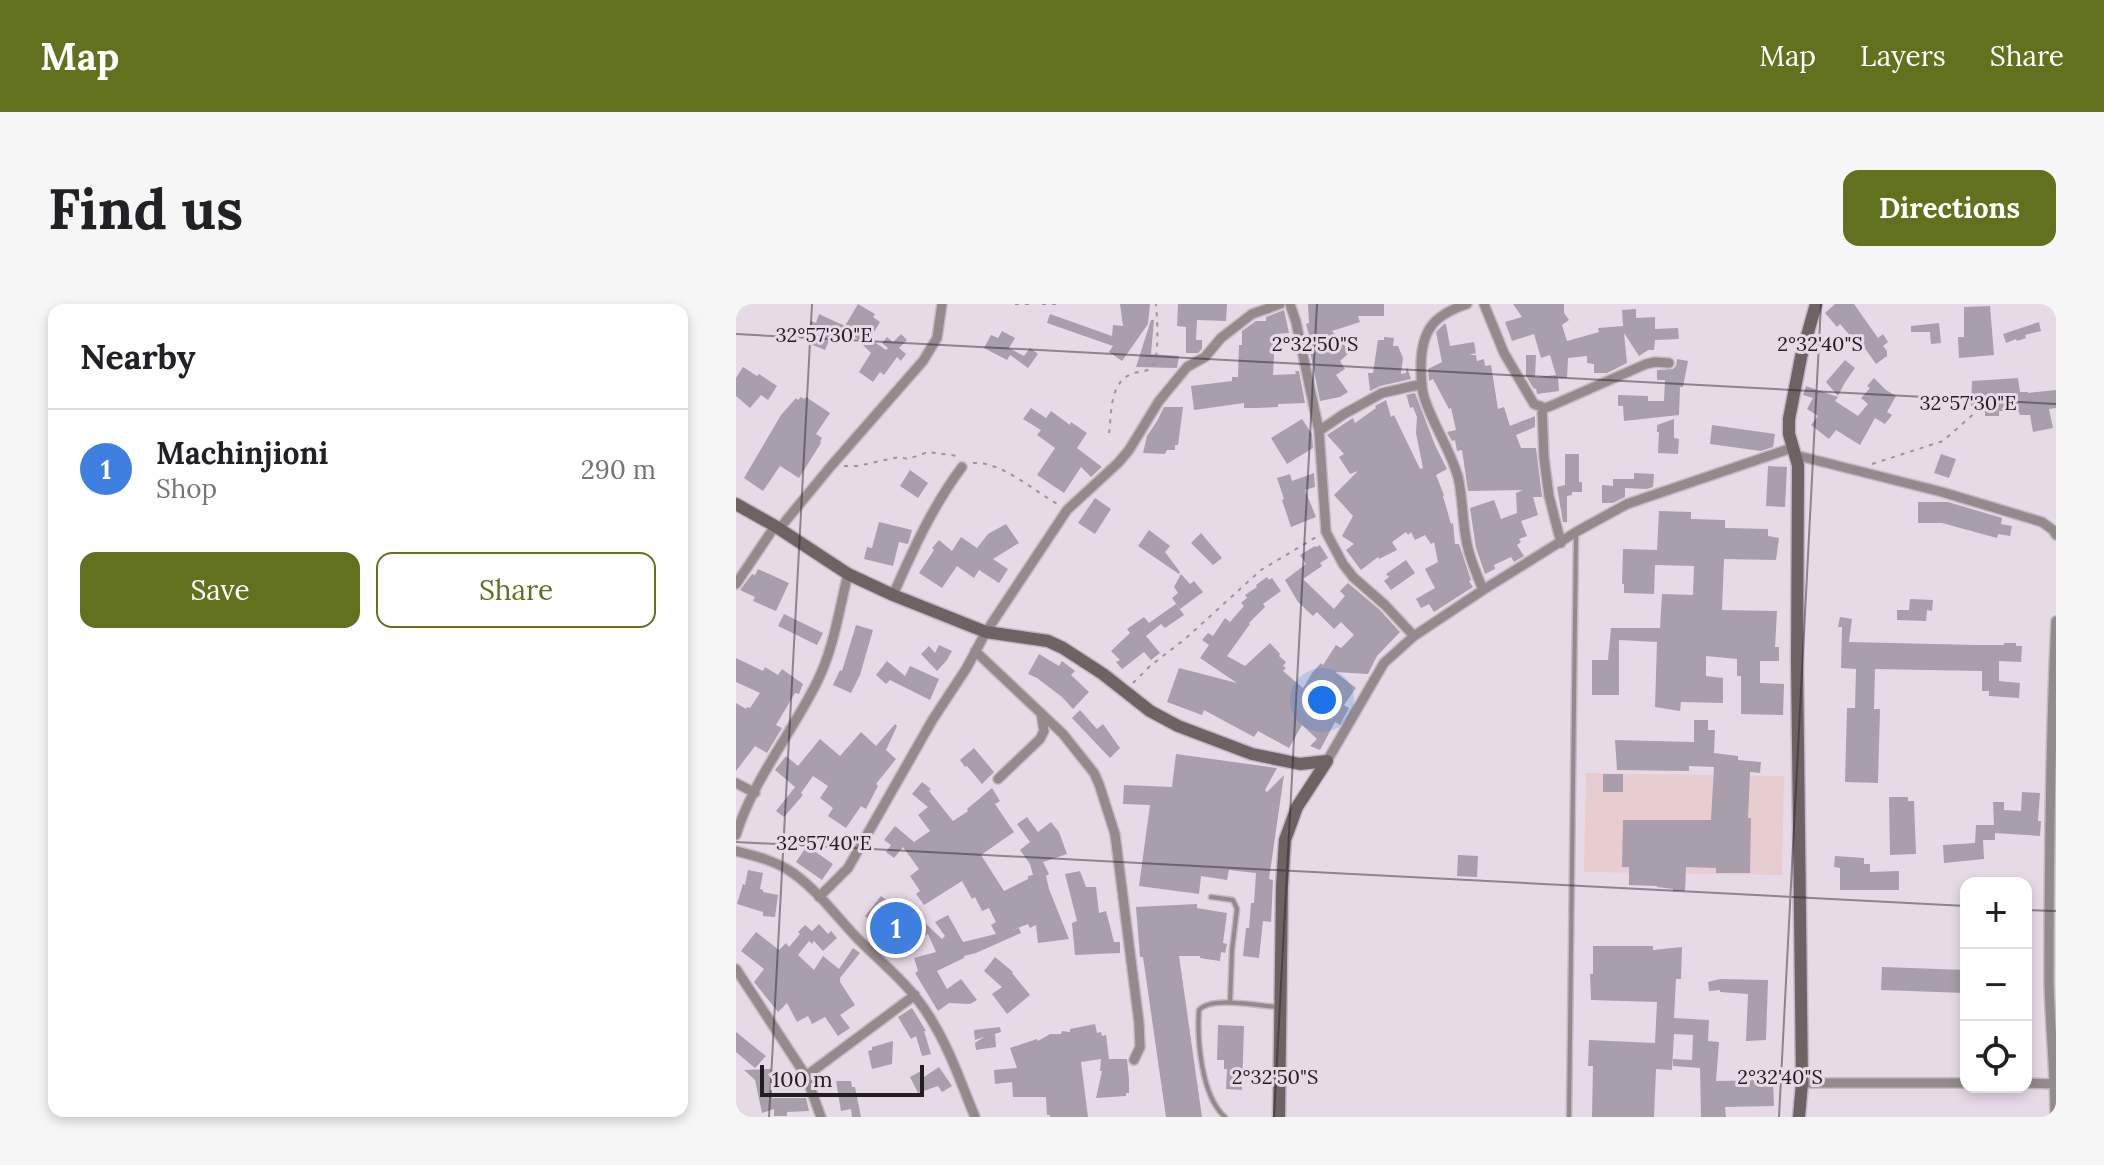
<!DOCTYPE html>
<meta charset="utf-8">
<style>
body{margin:0;font-family:Lora,serif;background:#f6f6f6;color:#202124}
.controls{position:absolute;right:24px;bottom:24px;display:grid;overflow:hidden;border-radius:16px;box-shadow:0 4px 12px #0003}
.controls button{width:72px;height:72px;display:grid;place-items:center;padding:0;border:0;border-bottom:2px solid #e0e0e0;background:#fff;color:#202124;font:40px sans-serif}
.scale{position:absolute;left:24px;bottom:20px;width:164px;box-sizing:border-box;padding-left:8px;border:4px solid #211d21;border-top:0;font-size:22px;line-height:28px;white-space:nowrap;color:#211d21;-webkit-text-stroke:6px #e6dae7;paint-order:stroke}
.you{position:absolute;left:586px;top:396px;width:28px;height:28px;margin:-20px;border:6px solid #fff;border-radius:50%;background:#1a73e8;box-shadow:0 0 0 12px #1a73e833}
.badge{display:grid;place-items:center;width:52px;height:52px;border-radius:50%;background:#62711e;color:#fff;font-size:26px;font-weight:700}
.pin{position:absolute;translate:-50% -50%;border:4px solid #fff;box-shadow:0 2px 8px #0006}
.list{margin:0;padding:0;list-style:none}
h2{display:flex;justify-content:space-between;align-items:center;height:104px;margin:0;padding:0 32px;font-size:34px}
h2 small{font-size:26px;font-weight:400;color:#757577}
.list li{display:grid;grid-template-columns:52px 1fr auto;gap:24px;align-items:center;box-sizing:border-box;height:120px;padding:0 32px;border-top:2px solid #e0e0e0}
.list b{display:block;font-size:30px;white-space:nowrap}
.list p{margin:0;font-size:26px;white-space:nowrap;color:#757577}
.list em{font-size:26px;font-style:normal;color:#757577}
.actions{display:flex;gap:16px;padding:24px 32px}
.actions a{flex:1;padding:18px 0;border:2px solid #62711e;border-radius:16px;text-align:center;font-size:28px;color:#62711e}
.actions .main{background:#62711e;color:#fff}
.icon{flex:none;width:44px;height:44px;fill:none;stroke:currentColor;stroke-width:2;stroke-linecap:round;stroke-linejoin:round}
.map{position:relative;flex:none;width:1320px;height:813px;overflow:hidden;border-radius:16px}
header{display:flex;align-items:center;gap:48px;box-sizing:border-box;height:112px;padding:0 40px;background:#62711e;color:#fff}
header strong{font-size:38px}
nav{display:flex;gap:44px;margin-inline-start:auto;font-size:28px}
.intro{display:flex;align-items:center;justify-content:space-between;box-sizing:border-box;height:192px;padding:0 48px}
h1{margin:0;font-size:56px}
.button{padding:20px 36px;border-radius:16px;background:#62711e;color:#fff;font-size:28px;font-weight:700}
main{display:flex;gap:48px;padding:0 48px}
aside{flex:1;background:#fff;border-radius:16px;box-shadow:0 4px 12px #0003}
.map>svg:first-child{display:block}
</style>
<header>
<strong>Map</strong>
<nav><a>Map</a><a>Layers</a><a>Share</a></nav>
</header>
<div class="intro"><h1>Find us</h1><a class="button">Directions</a></div>
<main>
<aside>
<h2>Nearby<small></small></h2>
<ul class="list">
<li><span class="badge" style="background:#3f7fe0">1</span><div><b>Machinjioni</b><p>Shop</p></div><em>290 m</em></li>
</ul>
<div class="actions"><a class="main">Save</a><a>Share</a></div>
</aside>
<div class="map">
<svg width="1320" height="813" viewBox="0 0 1320 813">
<rect width="100%" height="100%" fill="#e6dae7"/>
<path fill="#e8cdd0" d="M850 469 1048 472 1046 571 848 568Z"/>
<path fill="#a99eab" d="M122 0 139 10 137 13 144 18 134 35 150 46 152 44 146 39 151 33 157 38 165 30 171 36 163 44 170 50 165 57 161 53 148 71 144 68 137 78 123 68 135 49 111 25 104 39 94 34 89 46 72 39 75 31 71 29 75 17 80 19 83 10 109 22Z
M384 0H414L412 20 386 57 373 48 377 42 311 19 314 10 376 32 377 21 387 22Z
M442 0H491L490 17 461 16 460 36H466V45L462 49H450V23L441 22Z
M572 0H648V12H622L624 18 596 27 614 48 604 57 609 65 600 71 612 88 604 93 584 97 571 32 573 31 570 20 573 19Z
M777 0H828V9L833 16 826 21 831 37 863 28 862 24 887 22 886 6 900 5V14L919 13V25L942 24 943 35 919 36 918 46H912L903 52 888 29 891 59 871 69H858V60L851 59V52L832 54 831 74H822L823 87 801 90 800 84 798 85 790 72V51H800L799 73 820 71 814 51 805 54 798 30 776 37 769 18 786 13Z
M1099 0H1118L1142 34 1147 30 1152 38 1147 42 1151 47V52L1140 60 1126 40 1123 42 1104 20 1101 23 1089 9Z
M1254 2 1258 51 1223 54 1222 33H1228V3Z
M548 6 553 29 539 30 537 71 560 70 559 67H563L569 99 542 100V103L520 104H508V99L458 106 455 82 496 77V73H502L503 41H506V27L520 17H530V13Z
M415 16H418L415 50 443 52 441 64 400 63Z
M1303 18 1305 27 1289 31 1290 34 1281 37 1280 35 1270 39 1267 30Z
M1203 19 1205 39 1195 40 1194 28H1175V22Z
M708 20H710L714 42 738 38 740 49 733 51H740L741 57 748 55 749 62 755 61 762 105 768 103 774 122 799 112V123L780 131 785 144H800L806 193H797L802 211 785 217 791 232 783 235 785 238 781 241 788 252 778 258 775 253 758 261 759 265 749 270 740 244 734 204 758 196 765 215 781 209 780 189 787 186 732 187 726 146 721 147 719 136 716 137 711 128 720 126 715 104 713 105 697 75 693 77 692 65 706 58 700 28Z
M266 27 279 34 273 44 288 52 294 44 302 50 292 64 274 51 271 56 248 44 255 31 262 34Z
M648 33 658 34 657 42H662L667 54 665 70 670 69 671 63 675 75 644 82 634 87 632 69H637L642 36H648Z
M941 55 952 57 947 83H944L943 111 888 117 887 102H882V91L912 92V97H928L929 76H921V66L937 65 940 62Z
M1109 56 1119 64 1108 80 1102 92 1090 78Z
M7 63 21 72 23 70 41 82 32 96 25 91 14 104 0 92V74Z
M1138 74 1150 86 1160 92 1151 108 1156 111 1149 120 1139 114 1124 141 1100 126 1093 135 1075 121 1082 112 1071 105 1077 94 1067 91 1070 82 1102 93 1099 97 1122 112 1132 100 1125 94 1134 84 1131 82Z
M1282 74 1284 88H1292V89L1320 86V104L1313 105 1317 124 1297 128 1294 111H1284L1283 108 1263 107V112H1249V103L1235 102 1236 77Z
M679 89 699 141 711 165 700 171 708 191 707 192 715 220 717 219 719 240H723L735 276 733 277 737 283 698 308 693 300 685 304 680 295 699 284 689 265 702 258 698 238 695 240 689 231 679 236 675 228 672 231 670 228 656 238 661 246 643 255 642 253 625 266 610 246 618 240 606 232 617 212 598 191 622 167 614 170 603 153 608 150 591 131 617 114 619 119 640 104 639 102 650 96 655 113 658 111 684 165 687 164 680 129 681 113 677 103 674 104 671 93 670 91Z
M65 93 68 95 70 93 94 109 80 130 86 134 84 138 85 139 63 174 44 162 27 187 8 174 45 111 60 94 62 96Z
M428 103H447L442 141H439V146H431L429 150 407 149 411 132 421 117Z
M295 104 310 114 315 107 334 121 335 118 351 129 341 144 366 163 355 173 345 163 328 189 301 171 319 144 301 131 305 126 287 115Z
M566 115 576 130 577 144 551 160 535 134Z
M938 115V134L943 135 942 150 922 149 923 128H921V121Z
M976 121 1039 130 1037 143 1025 147 974 140Z
M829 150H843V178H846V188H836V191L831 192V218H827L821 183 829 181Z
M1205 150 1220 155 1213 174 1198 169Z
M1032 162 1051 163 1049 203 1030 202Z
M174 166 192 179 182 194 164 182Z
M578 169 579 183 569 186 580 213 555 223 546 196 548 195 541 174 554 170 556 177Z
M898 169 918 170 917 183 911 185 889 184V193L877 199H866V181L877 182V175H898Z
M359 194 375 205 359 230 342 219Z
M1182 198H1212L1266 214 1265 220 1276 222 1274 232 1262 230 1261 234 1206 219H1182Z
M923 207 955 208V215L989 216V224L1032 225V232L1043 234 1040 256 988 255 986 306 1041 307 1039 343H1043V357H1024V379L1048 380 1047 411 1005 410V372H1001V355L970 352V372L987 374V399L945 398 944 407 919 403 921 338 883 336V391H856V356H872L875 324H924L926 290 957 291 958 262 919 261 918 290 888 289V280H886L887 245 921 246Z
M143 218 176 226 172 240 163 238 157 262 128 255 131 243 136 244Z
M270 220 283 239 257 255 272 265 263 279 243 266 238 274 221 262 206 284 183 269 198 246 196 244 203 236 216 247 225 233 241 244 252 230Z
M413 226 434 242 429 248 444 268 443 270 402 242Z
M465 229 486 254 477 261 455 239Z
M584 241 592 254 584 259 586 262 567 275 598 305 609 292 604 287 612 279 644 306 664 328 641 352 632 370 599 368 620 384 608 401 613 404 604 421 599 418 584 446 574 442 581 435 566 421 553 444 522 427 518 433 468 406 466 411 431 398 443 364 501 379 464 354 473 341 466 336 472 329 477 332 489 314 494 318 508 302 505 299 511 294 509 291 521 283 520 281 531 273 533 276 536 274 545 287 527 300 529 303 513 319 514 320 491 352 509 362 534 339 544 350 543 352 550 358 547 362 550 364 547 367 567 384 576 369 585 359 587 361 600 341 605 344 618 331 605 318 598 325 581 308 577 312 562 298 549 276 570 260 564 251 579 242 580 243Z
M670 256 679 269 655 286 648 277 653 273 650 270Z
M22 265 53 279 40 307 17 297 19 293 4 286 16 270 19 271Z
M445 270 454 280 458 277 467 288 444 305 436 294 442 289 438 283Z
M1174 295 1197 296 1196 307 1191 306 1190 317 1161 316V306H1173Z
M440 300 448 311 429 324 425 320 410 332 424 349 415 356 408 348 386 365 380 358 384 356 375 347 394 329 391 325 408 313 413 319Z
M48 310 87 329 81 341 42 322Z
M1104 313 1116 315 1113 338 1241 341H1268V339H1280V342H1286L1285 358 1263 357V377L1284 379 1283 394 1253 392V387H1246V367L1139 365 1138 405H1144L1142 479 1109 478 1111 404H1119L1120 365 1105 364 1106 323H1102Z
M120 321 137 326 124 371 115 389 97 381 104 366 106 367Z
M203 341 216 347 211 356 201 367 185 350 193 342 199 349Z
M303 350 323 362 326 357 339 367 335 371 353 388 337 405 326 393 301 374 292 370Z
M0 354 27 367 29 363 42 371 46 365 67 380 63 390 59 389 40 421 46 424 31 449 19 442 0 467V399L10 405 11 403 14 404 24 389 0 378Z
M151 357 169 372 174 362 203 375 194 396 154 376 150 380 140 371Z
M344 406 361 425 367 420 384 444 374 454 336 414Z
M958 416H972V426H979L978 449 1002 452V456L1025 458 1024 469 1014 468 1012 514H1015L1014 569H980V564L950 563 949 587H937V585L921 583V582L893 581V563H886L887 516H975L978 463 953 462V467L881 466 879 436 958 438Z
M159 420 161 422 150 446 160 455 140 480 142 482 130 505 125 502 110 524 92 512 97 504 84 494 92 482 77 472 65 489 67 491 48 513 40 507 59 483 39 466 50 452 62 462 84 435 104 452 125 428 140 442Z
M238 444 258 468 246 480 231 462 229 463 224 456Z
M440 450 541 464 529 486 531 488 548 471 533 575 537 576 535 618 527 617 523 654 507 652 510 624H513L515 599H518L520 569 493 566 491 576 465 572 463 590 403 582 414 501 387 500 388 481 436 483Z
M867 470H887V488H867Z
M186 478 195 485 193 487 217 517 232 507 231 505 256 484 264 497 259 500 278 528 245 551 268 587 292 575V572L297 571 294 560 284 546 294 538 281 520 291 513 302 528 315 518 323 528 331 550 307 558 313 570 310 572 313 585 333 635 302 639 300 621 294 624 292 620 277 626 283 624 285 629 240 649 228 652V654L201 667 211 685 225 675 241 696 234 700 213 699 202 707 179 669 182 667 178 654 200 648 192 630 178 639 170 625 163 630 154 618 174 605 206 635 209 632 199 618 212 611 227 638 260 630 255 621 260 618 253 604 246 607 239 593 236 595 226 577 188 601 180 590 184 587 174 572 183 565 167 543 158 554 150 548 155 541 148 536 159 522 178 538 194 527 182 511 192 503 176 490Z
M1286 488 1304 489 1302 517H1305L1304 532 1259 529V536H1247L1248 555 1208 559 1207 541 1239 539 1240 521H1258L1257 498H1268V506L1285 507Z
M1153 493H1172V497H1178L1180 550 1154 551Z
M71 542 97 560 86 576 60 558Z
M722 551 742 552 741 573 721 572Z
M1099 552 1128 554V560H1134V568L1163 567V586H1104V564L1098 563Z
M12 566 27 569 24 585 27 586V588L42 591 39 613 27 612V608L1 600 7 580 9 581Z
M344 567 350 583H360L363 609 370 607 378 638H384V649L339 651 336 619 341 617 329 570Z
M145 592 157 601 139 621 129 612Z
M461 600V604L491 609 487 639 491 640 489 649 485 648 484 657 464 654V652H443L466 813H430L407 653H404L400 603Z
M83 620 92 630 95 627 101 634 87 647 78 637 76 640 73 637 62 651 78 666 87 652 103 665 117 644 124 649 104 674V678L119 701 104 711 114 724 102 732 89 713 76 720 72 712 61 718 51 699 42 708 18 678 28 665 5 647 20 628 43 646 50 639 53 643 64 630 62 628 69 621 76 627Z
M857 642H917V646L946 643 945 675H940L938 714 973 716 972 737 983 738 980 777 1037 776 1038 802 989 803 990 813H965L964 764 937 762V755L956 756 957 731 938 730 936 766 920 765 918 813H856L857 762H852L853 736 919 739 921 698 855 696 854 670H857Z
M259 653 277 668 276 669 294 691 271 710 256 690 266 683 248 667Z
M1146 663 1230 666V689L1145 686Z
M984 675 1032 676 1030 736 1010 737 1012 690 984 688V686L973 687 972 678Z
M176 704 190 727H188L195 750 186 752 180 732 175 735 162 713Z
M359 720 361 729 365 728 366 732 370 731 373 755H391L393 775V789H390V792L360 794 366 767H364L365 755 345 758 352 813H314V811H311L310 793H277L276 778 259 780 258 766 281 764 274 744 301 735 302 737 314 730H325L326 727 334 728V725Z
M482 721 508 722 506 786 490 785 491 765H488V756H481Z
M264 723 265 728 259 730 260 743 240 746 239 739 248 733 239 736 238 726Z
M0 728 30 752 19 764 0 748Z
M157 737 156 760 136 765 132 747 136 746V743Z
M203 763 216 782 206 788 202 782 182 789 174 773 185 767 188 773Z
M35 765 36 794H70L73 807 51 808V812H38V805L26 809 19 776 8 766Z
M100 777H115L116 783H119L125 813H116L115 805 105 807Z"/>
<g fill="none" stroke-linecap="round" stroke-linejoin="round">
<g stroke="#c3b8c3" stroke-width="7">
<path id="lane" d="M475 593 497 596 501 605 496 646 494 699
M489 813C465 792 461 735 463 706 476 692 522 702 542 703
M833 813 840 230"/>
</g>
<g stroke="#c3b8c3" stroke-width="12">
<path id="street" d="M554 0 560 18 583 127 590 228 607 260 617 273 649 301 678 332
M731 0C697 11 685 27 685 63 685 73 685 83 688 93 697 121 714 145 722 173 727 194 726 217 731 240 734 256 741 270 747 286
M748 0 768 49 798 100 809 104 817 101 910 60 919 58 933 59
M806 103 808 154 813 192 825 239
M583 127 608 110 646 89 686 80
M1059 151 1206 188 1306 218 1317 226 1320 231
M43 225 95 162 187 57 201 34 206 0
M0 280 39 222
M157 291C177 246 196 203 226 163
M239 347 327 430 358 469 363 480 379 530 403 719 404 743 398 756
M591 457 648 359 678 332 747 286 840 228 891 200 1056 144
M262 475 304 435 308 427 305 409
M0 479 19 489
M0 531C17 476 56 429 81 378 98 344 103 306 112 270
M0 547C20 552 40 557 57 569 82 587 101 613 122 635 147 660 175 682 193 712 213 743 225 779 239 813
M83 593 112 564 197 415 230 365 250 328 331 206 382 159 393 146 423 97 451 63 469 53 485 34 516 10 544 0
M0 665 70 772 85 813
M70 772 179 691
M1066 779H1230
M1290 779 1320 780
M1319 813C1319 768 1314 723 1313 678 1313 558 1314 437 1320 317"/>
</g>
<g stroke="#c3b8c3" stroke-width="15">
<path id="secondary" d="M0 200 39 222 112 270 157 291 250 328 312 337 327 344 367 370 414 407 442 422 516 450 564 460 591 457
M543 813 546 582 549 536 561 503 591 457
M1063 813 1066 779 1061 357 1062 172V161L1053 130V115L1065 53 1080 0"/>
</g>
<path stroke="#9d949e" stroke-width="2" stroke-dasharray="4 6" stroke-linecap="butt" d="M279 0H299
M306 0H320
M373 129C376 108 373 77 398 69 403 67 412 68 416 63 424 54 421 12 420 0
M237 159C265 157 298 187 323 201
M1136 160 1207 137 1241 107
M108 162H121L163 153 172 155 192 148 222 152
M397 379 414 362 449 335 525 266 582 232"/>
<use href="#lane" stroke="#928a8b" stroke-width="4"/>
<use href="#street" stroke="#928a8b" stroke-width="9"/>
<use href="#secondary" stroke="#6e6363" stroke-width="12"/>
</g>
<path fill="none" stroke="#211d21" stroke-width="2" stroke-opacity="0.45" d="M0 30 1320 100M0 538 1230 602M1290 606 1320 607M33 813 76 0M538 813 581 0M1043 813 1085 0"/>
<g font-size="20" text-anchor="middle" fill="#211d21" stroke="#e6dae7" stroke-width="6" stroke-linejoin="round" paint-order="stroke">
<text x="88" y="38">32°57'30"E</text>
<text x="579" y="47">2°32'50"S</text>
<text x="1084" y="47">2°32'40"S</text>
<text x="1232" y="106">32°57'30"E</text>
<text x="88" y="546">32°57'40"E</text>
<text x="539" y="780">2°32'50"S</text>
<text x="1044" y="780">2°32'40"S</text>
</g>
</svg>
<div class="controls">
<button>+</button>
<button>−</button>
<button><svg class="icon" aria-label="locate" viewBox="0 0 24 24"><circle cx="12" cy="12" r="6"/><path d="M12 2v4M12 18v4M2 12h4M18 12h4"/></svg></button>
</div>
<div class="scale">100 m</div>
<div class="you"></div>
<div class="pin badge" style="left:160px;top:624px;background:#3f7fe0">1</div>
</div>
</main>
